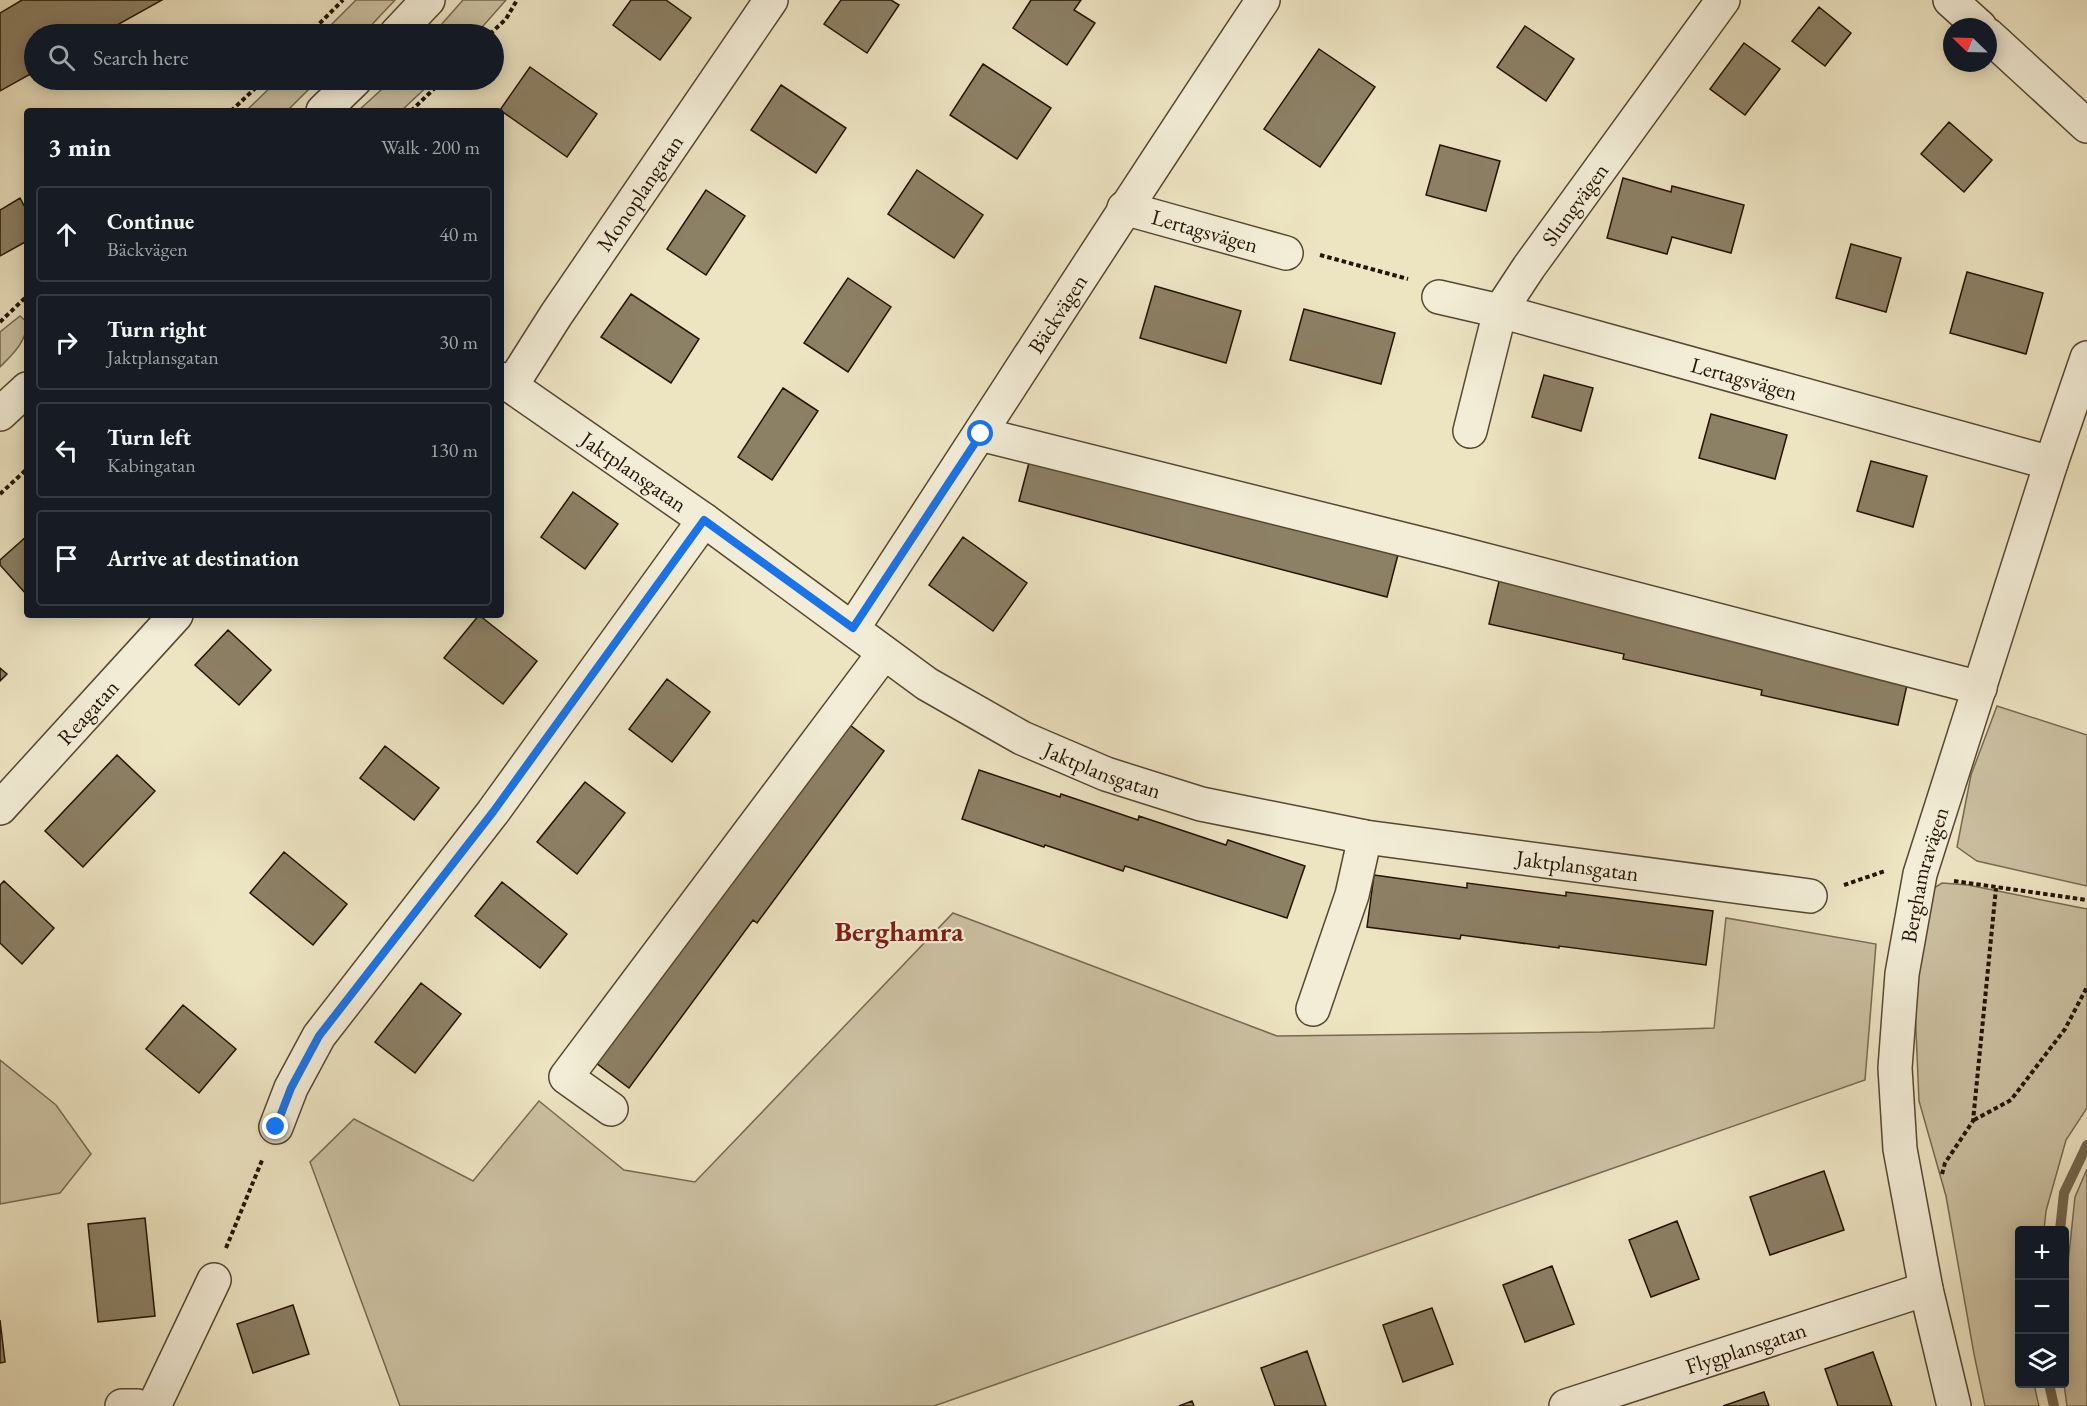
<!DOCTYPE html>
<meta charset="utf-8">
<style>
body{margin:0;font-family:"EB Garamond",serif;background:#20242c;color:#f1f3f6}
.controls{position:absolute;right:18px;bottom:18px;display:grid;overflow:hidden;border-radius:6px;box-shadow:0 3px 15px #0003}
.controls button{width:54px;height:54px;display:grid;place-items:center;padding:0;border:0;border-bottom:2px solid #363941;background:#171b24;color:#f1f3f6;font:30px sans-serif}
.compass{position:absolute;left:1943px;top:18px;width:54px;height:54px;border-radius:50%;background:#171b24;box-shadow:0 3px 15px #0003;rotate:293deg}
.stop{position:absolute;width:18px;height:18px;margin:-14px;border:4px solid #1a73e8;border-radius:50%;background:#fff}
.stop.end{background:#1a73e8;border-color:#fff;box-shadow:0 2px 6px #0008}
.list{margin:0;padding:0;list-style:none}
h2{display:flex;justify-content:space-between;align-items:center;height:78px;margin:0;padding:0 24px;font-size:26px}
h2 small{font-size:20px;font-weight:400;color:#9ea1a6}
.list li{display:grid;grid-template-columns:39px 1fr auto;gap:18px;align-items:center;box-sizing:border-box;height:96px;margin:0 12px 12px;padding:0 12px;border:2px solid #363941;border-radius:6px}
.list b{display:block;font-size:22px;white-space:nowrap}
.list p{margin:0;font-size:20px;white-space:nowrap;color:#9ea1a6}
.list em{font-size:20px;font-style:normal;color:#9ea1a6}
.icon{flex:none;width:33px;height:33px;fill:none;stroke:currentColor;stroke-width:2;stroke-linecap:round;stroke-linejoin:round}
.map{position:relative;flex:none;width:2087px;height:1406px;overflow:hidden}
.search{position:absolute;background:#171b24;box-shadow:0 3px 15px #0003;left:24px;top:24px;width:480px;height:66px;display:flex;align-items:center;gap:15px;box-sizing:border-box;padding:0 21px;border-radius:33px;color:#9ea1a6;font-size:22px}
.panel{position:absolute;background:#171b24;box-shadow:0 3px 15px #0003;left:24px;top:108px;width:480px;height:510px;border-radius:6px}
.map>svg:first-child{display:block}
</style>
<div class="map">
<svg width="2087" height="1406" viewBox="0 0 2087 1406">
<rect width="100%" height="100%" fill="#ede4c2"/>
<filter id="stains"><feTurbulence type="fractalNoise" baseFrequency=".00333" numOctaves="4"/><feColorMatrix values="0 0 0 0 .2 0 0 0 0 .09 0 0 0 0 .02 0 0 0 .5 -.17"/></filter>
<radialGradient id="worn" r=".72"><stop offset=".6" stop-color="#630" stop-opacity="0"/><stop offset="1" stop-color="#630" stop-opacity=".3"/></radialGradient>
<path fill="#cbc0a1" stroke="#776a51" stroke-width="1.5" d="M356 0H395L363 34H322Z
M463 0H506L476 34H433Z
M278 80H318L287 111H246Z
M392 80H434L401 111H358Z
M20 316 27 322C27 341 13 354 0 367V332Z
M1997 706 2087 735V886L1977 861 1957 847 1971 775Z
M1942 883 1968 885 2087 909V1108L2066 1140 2046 1211 2044 1230H2020V1384H2034L2039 1406H1985L1974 1354 1946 1196 1919 1101 1915 1008 1924 912 1929 891Z
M953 913 1277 1036 1601 1032 1714 1028 1726 918 1876 944 1865 1080 934 1406H400L310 1162 354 1119 473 1181 539 1101 624 1170 695 1182Z
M0 1060 56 1105 91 1154 60 1193 0 1204Z
M2087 1169V1406H2067L2064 1384V1311L2068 1263 2075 1197Z"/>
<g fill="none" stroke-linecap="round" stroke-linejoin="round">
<path stroke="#73664d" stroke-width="10" d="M2060 1230 2064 1193 2087 1145
M2049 1384 2054 1406"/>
</g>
<path fill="#8c8065" stroke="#231301" stroke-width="1.5" d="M22 0H162L101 34H34V72L0 91V13Z
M631 0H666L691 18 660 60 613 25Z
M841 0H891L899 5 867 53 824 24Z
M1031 0H1081L1074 10 1095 23 1067 65 1013 28Z
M1819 7 1851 33 1825 66 1792 41Z
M1525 26 1574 59 1546 101 1497 67Z
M1744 43 1780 69 1745 115 1710 89Z
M1319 49 1375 87 1320 167 1264 129Z
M983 64 1051 108 1017 159 950 115Z
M530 67 597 114 567 157 500 110Z
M781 85 846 128 816 173 751 130Z
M1949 122 1992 160 1964 192 1921 154Z
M1440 145 1500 161 1486 211 1426 195Z
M917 170 983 215 954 258 888 214Z
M1623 178 1671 192 1672 186 1744 205 1731 253 1672 237 1667 254 1607 238Z
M706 190 745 216 706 275 667 249Z
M20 198 27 211V241L0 256V210Z
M1851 244 1901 258 1886 312 1836 298Z
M1967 272 2043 293 2026 354 1950 333Z
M848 278 891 307 848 372 804 343Z
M1155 286 1241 311 1226 363 1140 338Z
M631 294 699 339 671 383 601 337Z
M1304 309 1395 333 1381 384 1290 360Z
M1544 375 1593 388 1581 431 1532 417Z
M783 388 818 411 772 480 738 457Z
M1711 414 1787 435 1775 479 1699 458Z
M1030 459 1400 547 1387 597 1019 501Z
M1871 461 1927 476 1913 527 1857 511Z
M573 492 618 524 585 569 541 537Z
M27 536V595L0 565V560Z
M963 537 1027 583 993 631 929 585Z
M1501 573 1909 676 1898 725 1761 695 1762 690 1623 659 1624 654 1489 624Z
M479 615 537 661 503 704 444 658Z
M228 630 271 670 239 705 195 665Z
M0 668 7 674 0 681Z
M667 679 710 712 672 762 629 729Z
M842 719 884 751 757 923 753 920 629 1088 587 1056Z
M385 746 439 788 414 820 360 778Z
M117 755 155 791 83 867 45 831Z
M979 770 1060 797 1061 794 1138 820 1139 816 1226 845 1228 840 1305 866 1287 918 1125 866 1123 871 1045 845 1044 847 962 819Z
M585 782 625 813 577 874 537 842Z
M284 852 347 904 313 945 250 893Z
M1374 875 1467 888V883L1566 896V892L1713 911 1706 965 1559 946V948L1461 935 1460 939 1367 927Z
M4 881 54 928 22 964 0 943V885Z
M502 882 567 934 540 968 475 916Z
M421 983 461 1014 415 1073 375 1042Z
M183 1005 236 1049 199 1093 146 1049Z
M1824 1171 1844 1230 1770 1255 1750 1197Z
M145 1218 155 1316 98 1322 88 1224Z
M1677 1221 1699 1279 1651 1297 1629 1240Z
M1552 1266 1574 1324 1525 1342 1503 1285Z
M293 1305 309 1354 253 1373 237 1324Z
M1432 1308 1453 1364 1403 1382 1383 1325Z
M0 1320 5 1362 0 1363Z
M1307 1351 1326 1406H1275L1261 1368Z
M1873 1352 1892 1406H1838L1825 1369Z
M1764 1392 1769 1406H1723Z
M1192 1401 1194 1406H1179Z"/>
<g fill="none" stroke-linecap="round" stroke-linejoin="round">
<g stroke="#564731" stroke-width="36">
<g id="minor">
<path d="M1950 0 1980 27"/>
<path d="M396 34 428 0"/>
<path d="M1988 35 2087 126"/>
<path d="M323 111 355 80"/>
<path id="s1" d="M1124 208 1286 253"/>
<path id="s2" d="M1439 297 1500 311 2051 463"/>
<path id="s3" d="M501 379 704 520 927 684 1022 738 1106 774 1201 804 1365 837 1810 896"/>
<path id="s4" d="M511 386 556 315 771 0"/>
<path d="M0 414 27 389"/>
<path id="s5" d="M1470 431 1500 311 1529 267 1723 0"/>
<path d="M980 434 1450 551 1980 688"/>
<path id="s6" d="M853 628C990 419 1124 208 1263 0"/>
<path id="s7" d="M0 808 176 615"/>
<path d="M1313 1009 1352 895 1365 837"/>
<path d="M611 1109 566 1077 884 653"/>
<path d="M276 1127 291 1088 319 1036 493 812 704 520"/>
<path d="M122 1406H137"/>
<path d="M154 1406 214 1280"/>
<path id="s8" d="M1566 1406 1926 1289"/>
<path id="s9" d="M1954 1406 1926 1289 1900 1149 1895 1068 1902 974 1920 874 2051 463 2087 358"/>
</g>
</g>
<path stroke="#231301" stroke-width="4" stroke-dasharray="4.5 3" stroke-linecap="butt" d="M309 34 343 0
M490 34 506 19 517 0
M231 111 264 80
M411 111 443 80
M1320 255 1408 279
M0 322 27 296
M0 494 27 469
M1954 881 2087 900
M1844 885 1885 871
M1974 1120 2011 1100 2065 1029 2087 987
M1942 1174 1945 1163 1973 1121 1996 888
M226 1248 263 1158"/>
<use href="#minor" stroke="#f3edd7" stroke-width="33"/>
</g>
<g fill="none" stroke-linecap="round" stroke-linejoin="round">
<path stroke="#1a73e8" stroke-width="8" d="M276 1127 291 1088 319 1036 493 812 704 520 853 628 981 434"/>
</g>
<g text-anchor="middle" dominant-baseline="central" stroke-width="4.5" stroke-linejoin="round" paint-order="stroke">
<g font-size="22" fill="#231301" stroke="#f3edd7">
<text stroke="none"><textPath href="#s4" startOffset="232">Monoplangatan</textPath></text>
<text stroke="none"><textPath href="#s5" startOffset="254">Slungvägen</textPath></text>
<text stroke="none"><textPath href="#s1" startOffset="84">Lertagsvägen</textPath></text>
<text stroke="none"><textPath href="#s6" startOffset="375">Bäckvägen</textPath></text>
<text stroke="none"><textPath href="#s2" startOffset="316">Lertagsvägen</textPath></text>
<text stroke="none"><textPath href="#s3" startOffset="162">Jaktplansgatan</textPath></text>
<text stroke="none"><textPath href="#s7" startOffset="130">Reagatan</textPath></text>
<text stroke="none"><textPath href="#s3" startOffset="720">Jaktplansgatan</textPath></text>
<text stroke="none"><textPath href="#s3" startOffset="1206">Jaktplansgatan</textPath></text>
<text stroke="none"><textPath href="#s9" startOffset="540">Berghamravägen</textPath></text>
<text stroke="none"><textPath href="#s8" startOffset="189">Flygplansgatan</textPath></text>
</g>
<g font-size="28" font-weight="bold" fill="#7a1f14" stroke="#f3edd7">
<text x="899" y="931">Berghamra</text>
</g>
</g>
<rect width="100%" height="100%" filter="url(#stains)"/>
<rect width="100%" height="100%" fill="url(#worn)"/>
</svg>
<div class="controls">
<button>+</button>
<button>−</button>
<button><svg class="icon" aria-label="layers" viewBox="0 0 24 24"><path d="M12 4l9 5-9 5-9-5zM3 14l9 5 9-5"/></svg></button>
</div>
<svg class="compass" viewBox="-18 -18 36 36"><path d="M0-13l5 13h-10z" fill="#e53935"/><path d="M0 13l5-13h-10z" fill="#9ea1a6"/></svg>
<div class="stop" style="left:981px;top:434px"></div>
<div class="stop end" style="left:276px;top:1127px"></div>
<div class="search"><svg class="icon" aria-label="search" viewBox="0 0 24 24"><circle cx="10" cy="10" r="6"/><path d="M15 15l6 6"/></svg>Search here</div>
<section class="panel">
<h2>3 min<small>Walk · 200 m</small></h2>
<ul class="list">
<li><svg class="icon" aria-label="ahead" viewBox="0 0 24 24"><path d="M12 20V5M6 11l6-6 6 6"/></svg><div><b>Continue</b><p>Bäckvägen</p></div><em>40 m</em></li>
<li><svg class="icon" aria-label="right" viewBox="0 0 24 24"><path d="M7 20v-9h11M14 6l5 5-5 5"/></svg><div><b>Turn right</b><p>Jaktplansgatan</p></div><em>30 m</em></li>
<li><svg class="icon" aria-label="left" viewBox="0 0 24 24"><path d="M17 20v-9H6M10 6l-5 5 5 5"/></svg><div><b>Turn left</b><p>Kabingatan</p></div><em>130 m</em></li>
<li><svg class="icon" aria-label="arrive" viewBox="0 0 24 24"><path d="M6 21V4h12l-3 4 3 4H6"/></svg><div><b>Arrive at destination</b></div></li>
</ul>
</section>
</div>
